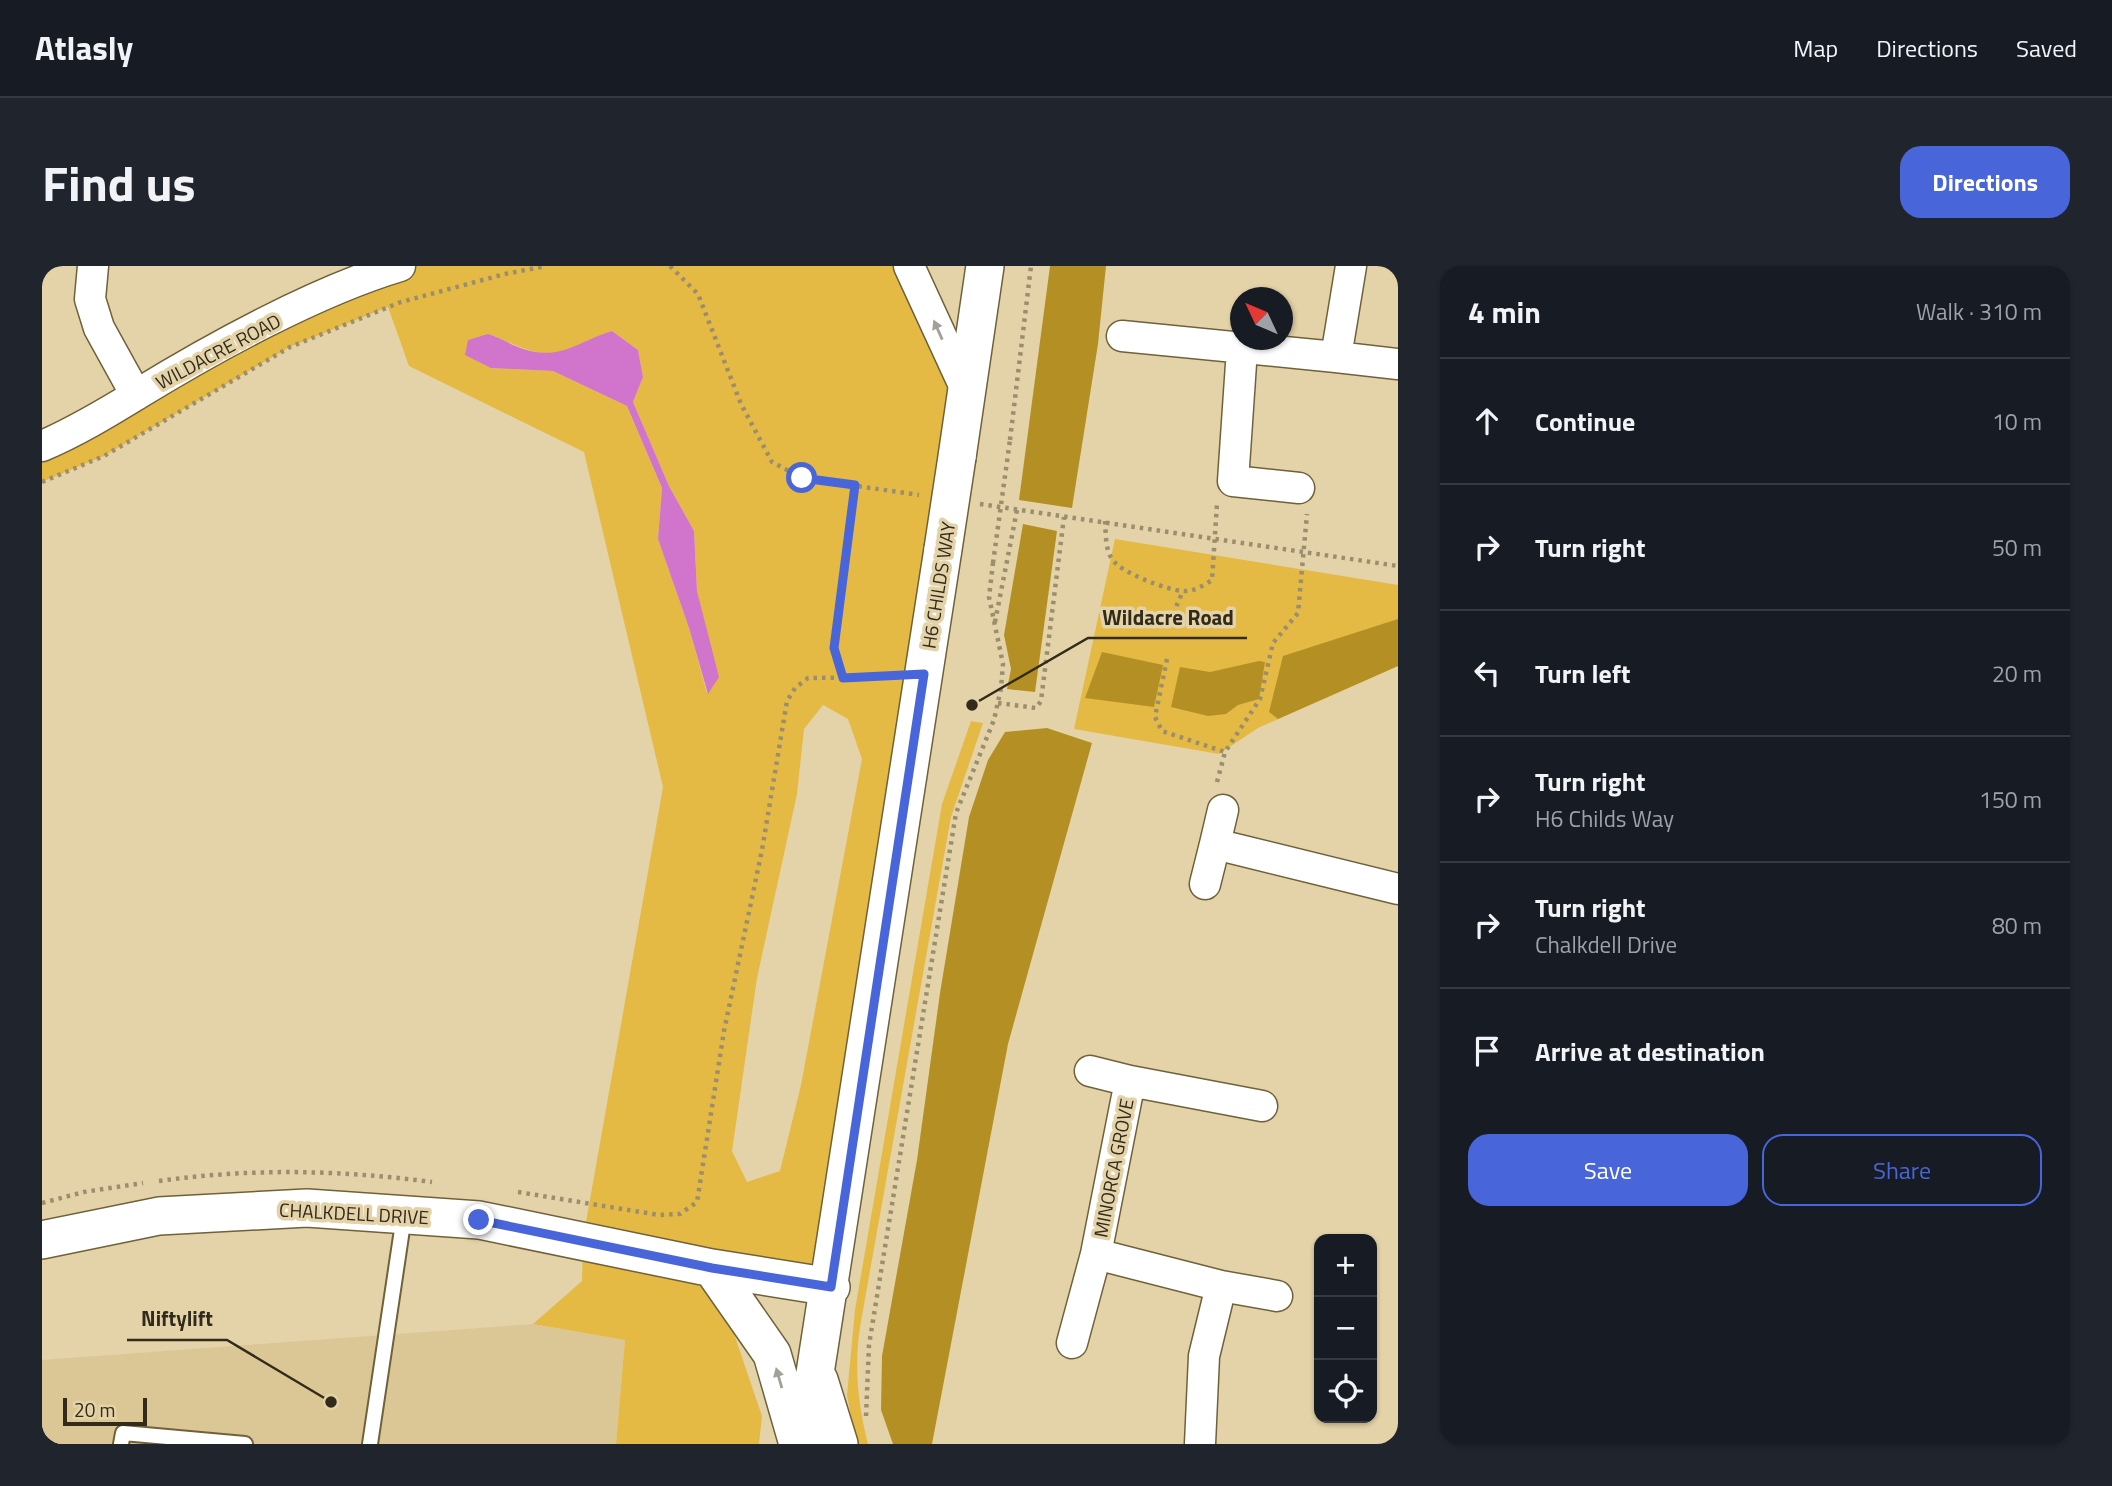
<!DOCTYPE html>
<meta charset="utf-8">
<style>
body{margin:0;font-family:"Titillium Web",sans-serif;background:#20242c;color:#f1f3f6}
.controls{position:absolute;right:21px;bottom:21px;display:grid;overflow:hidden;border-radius:14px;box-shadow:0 2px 5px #0004}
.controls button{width:63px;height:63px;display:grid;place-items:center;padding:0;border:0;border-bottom:2px solid #363941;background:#171b24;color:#f1f3f6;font:35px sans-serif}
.compass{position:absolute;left:1188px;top:21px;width:63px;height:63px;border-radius:50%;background:#171b24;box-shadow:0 2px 5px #0004;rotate:314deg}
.scale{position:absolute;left:21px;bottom:18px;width:84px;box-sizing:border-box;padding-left:7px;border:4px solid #322b1b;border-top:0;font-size:19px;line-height:24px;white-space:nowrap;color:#322b1b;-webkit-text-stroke:5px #e4d3a8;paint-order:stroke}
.stop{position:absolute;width:21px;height:21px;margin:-16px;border:5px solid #4865d9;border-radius:50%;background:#fff}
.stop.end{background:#4865d9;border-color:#fff;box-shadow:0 2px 7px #0008}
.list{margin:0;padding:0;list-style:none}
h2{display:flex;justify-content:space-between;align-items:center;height:91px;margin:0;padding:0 28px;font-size:30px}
h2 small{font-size:23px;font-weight:400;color:#9ea1a6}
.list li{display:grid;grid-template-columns:46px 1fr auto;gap:21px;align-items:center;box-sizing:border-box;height:126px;padding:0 28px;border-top:2px solid #363941}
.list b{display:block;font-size:26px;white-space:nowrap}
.list p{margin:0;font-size:23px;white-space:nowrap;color:#9ea1a6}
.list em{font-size:23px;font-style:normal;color:#9ea1a6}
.actions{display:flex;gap:14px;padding:21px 28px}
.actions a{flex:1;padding:16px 0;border:2px solid #4865d9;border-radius:21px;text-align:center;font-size:24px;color:#4865d9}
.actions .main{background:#4865d9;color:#fff}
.icon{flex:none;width:38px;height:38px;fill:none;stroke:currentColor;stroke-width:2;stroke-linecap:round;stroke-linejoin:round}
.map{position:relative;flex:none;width:1356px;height:1178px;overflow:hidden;border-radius:21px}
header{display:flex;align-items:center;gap:42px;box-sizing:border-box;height:98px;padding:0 35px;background:#171b24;border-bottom:2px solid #363941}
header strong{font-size:33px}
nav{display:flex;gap:38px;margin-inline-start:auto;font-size:24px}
.intro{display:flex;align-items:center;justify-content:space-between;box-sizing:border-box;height:168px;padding:0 42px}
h1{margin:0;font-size:49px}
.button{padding:18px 32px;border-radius:21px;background:#4865d9;color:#fff;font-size:24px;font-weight:700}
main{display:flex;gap:42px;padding:0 42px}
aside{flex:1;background:#171b24;border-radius:21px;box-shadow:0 2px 5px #0004}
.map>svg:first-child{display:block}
</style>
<header>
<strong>Atlasly</strong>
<nav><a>Map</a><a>Directions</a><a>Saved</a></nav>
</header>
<div class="intro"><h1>Find us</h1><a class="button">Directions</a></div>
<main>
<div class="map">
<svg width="1356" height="1178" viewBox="0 0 1356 1178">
<rect width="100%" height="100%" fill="#e4d3a8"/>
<path fill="#dbc795" d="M491 1058 583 1074 574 1178H0V1094Z"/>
<path fill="#e4ba45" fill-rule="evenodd" d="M358 0H867L925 126 789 1021 670 1003 720 1150 717 1178H574L583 1074 491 1058 540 1015 541 973 621 521 542 186 367 100 346 41 248 81 62 190 0 216V180ZM570 65 596 84 601 111 591 136 627 220 652 265 655 325 676 411 665 427 647 362 616 273 620 222 585 140 511 105 449 102 453 70C474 80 500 93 524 86 540 81 554 70 570 65ZM781 439 806 453 820 493 759 819 738 905 705 916 690 885 715 712 755 528 762 463Z
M1073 273 1356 319V400L1216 462 1177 488 1032 463Z
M929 455 941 457 909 551 818 1061C812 1102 816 1138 826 1178H814L805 1129 813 1044 900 538Z"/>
<path fill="#b49024" d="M1008 0H1064L1056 78 1030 242 977 234Z
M981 258 1015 265 993 426 965 423 969 403 962 369Z
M1356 353V400L1236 453 1227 446 1241 390Z
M1060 386 1121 399 1112 441 1043 432Z
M1217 395 1223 396 1217 433 1196 439 1184 448 1166 450 1129 441 1138 401 1168 406Z
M1005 462 1050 477 966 778 890 1178H851L839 1144 840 1090 875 894 898 727 927 551 946 494 963 466Z"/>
<path fill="#d075cb" d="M570 65 596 84 601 111 591 136 627 220 652 265 655 325 677 411 666 428 647 362 616 273 620 222 585 140 511 105 449 102 423 89 426 74 446 68C457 71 466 77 476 81 517 97 534 76 570 65Z"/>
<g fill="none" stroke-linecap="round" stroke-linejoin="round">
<g stroke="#70613a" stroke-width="18">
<path id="service" d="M79 1178 81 1167 203 1178
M328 1178 362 950"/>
</g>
<g stroke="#70613a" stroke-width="33">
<path id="minor" d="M51 0 48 33 57 62 94 129
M867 0 925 126
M1309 0 1294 91 1356 98
M1080 70 1294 91
M1200 83 1191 215 1257 222
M0 180C33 166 63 148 94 129 169 83 274 25 358 0
M1181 544 1173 578 1356 623
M1163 618 1173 578
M1048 805 1088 815 1054 988
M1088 815 1220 840
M1179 1020 1235 1030
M1030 1077 1054 988 1179 1020 1162 1090 1158 1178"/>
</g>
<g stroke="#70613a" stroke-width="40">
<path id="tertiary" d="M915 191 943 0
M0 974 117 950 265 942 437 954 670 1002 789 1021
M670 1002 730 1088 756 1178
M777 1114 797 1178
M762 1178 901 283"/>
</g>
<path stroke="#9b8e6e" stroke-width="4.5" stroke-dasharray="3.5 5" stroke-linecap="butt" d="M628 0 656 28 699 138 730 196 760 212 877 229
M968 174 989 0
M0 216 62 190 248 81 359 36 463 8 504 0
M938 238 1356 300
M1063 255C1064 267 1063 283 1070 293 1079 307 1123 323 1140 325 1151 326 1161 320 1170 314L1175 238
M1131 348 1141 325
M953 356 975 244
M1125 393 1113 451 1120 465 1183 486 1218 433 1231 377 1256 347 1265 248
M801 412 792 382 813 220
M956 437 994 442 999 435 1022 251
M1175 516 1183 486
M117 915C210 902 298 904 390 916
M476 926 617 949 638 948 655 936 682 765 720 584 745 435 753 422 766 412 850 411
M0 937 42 926 101 917
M824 1150 827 1079 914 547 952 454 959 422 961 398 947 331 951 297"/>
<use href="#service" stroke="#fff" stroke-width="14"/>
<use href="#minor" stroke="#fff" stroke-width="30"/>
<use href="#tertiary" stroke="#fff" stroke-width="37"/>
<g stroke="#70613a" stroke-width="40" stroke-linecap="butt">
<path id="tertiary-bridge" d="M901 283 915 191"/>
</g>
<path stroke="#9b8e6e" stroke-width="4.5" stroke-dasharray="3.5 5" stroke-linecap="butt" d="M951 297 968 174"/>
<use href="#tertiary-bridge" stroke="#fff" stroke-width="37"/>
</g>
<defs><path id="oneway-solid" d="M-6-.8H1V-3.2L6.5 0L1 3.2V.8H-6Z" transform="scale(1.75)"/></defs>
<g fill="#a3a098">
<use href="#oneway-solid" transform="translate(896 64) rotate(-114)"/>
<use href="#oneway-solid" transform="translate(737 1112) rotate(-106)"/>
</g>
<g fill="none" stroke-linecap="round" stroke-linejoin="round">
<path stroke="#4865d9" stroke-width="9" d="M437 954 670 1002 789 1021 882 408 801 412 792 382 813 219 760 212"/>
</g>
<g text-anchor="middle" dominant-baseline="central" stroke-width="7" stroke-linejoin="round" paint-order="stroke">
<g font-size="19" fill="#322b1b" stroke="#e4d3a8">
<text transform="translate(176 85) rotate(-28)">WILDACRE ROAD</text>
<text transform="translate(896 319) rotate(-81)">H6 CHILDS WAY</text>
<text transform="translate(1071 902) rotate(-79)">MINORCA GROVE</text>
<text transform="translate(312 947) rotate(3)">CHALKDELL DRIVE</text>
</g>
</g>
<path fill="none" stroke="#322b1b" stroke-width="2.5" d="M930 439L1046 372H1205M289 1136L185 1074H85"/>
<g fill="#322b1b" stroke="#e4d3a8" stroke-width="2.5">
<circle cx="930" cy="439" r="7"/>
<circle cx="289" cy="1136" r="7"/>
</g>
<g font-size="21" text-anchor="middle" font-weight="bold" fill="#322b1b" stroke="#e4d3a8" stroke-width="7" stroke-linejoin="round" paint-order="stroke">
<text x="1126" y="359">Wildacre Road</text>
<text x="135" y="1060">Niftylift</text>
</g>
</svg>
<div class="controls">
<button>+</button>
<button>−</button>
<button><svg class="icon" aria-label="locate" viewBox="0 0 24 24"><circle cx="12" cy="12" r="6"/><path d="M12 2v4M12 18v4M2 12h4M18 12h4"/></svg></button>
</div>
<svg class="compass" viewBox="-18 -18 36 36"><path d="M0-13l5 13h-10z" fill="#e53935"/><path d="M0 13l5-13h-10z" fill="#9ea1a6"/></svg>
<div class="scale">20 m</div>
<div class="stop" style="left:760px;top:212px"></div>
<div class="stop end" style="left:437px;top:954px"></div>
</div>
<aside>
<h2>4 min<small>Walk · 310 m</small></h2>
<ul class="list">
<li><svg class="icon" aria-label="ahead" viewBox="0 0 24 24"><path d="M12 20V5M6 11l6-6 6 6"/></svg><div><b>Continue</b></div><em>10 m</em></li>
<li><svg class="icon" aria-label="right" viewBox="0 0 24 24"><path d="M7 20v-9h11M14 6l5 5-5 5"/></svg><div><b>Turn right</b></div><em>50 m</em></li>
<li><svg class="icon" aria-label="left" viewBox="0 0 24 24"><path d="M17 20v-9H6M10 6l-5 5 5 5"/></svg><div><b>Turn left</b></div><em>20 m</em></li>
<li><svg class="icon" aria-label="right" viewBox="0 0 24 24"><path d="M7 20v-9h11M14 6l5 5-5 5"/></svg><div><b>Turn right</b><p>H6 Childs Way</p></div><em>150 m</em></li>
<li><svg class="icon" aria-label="right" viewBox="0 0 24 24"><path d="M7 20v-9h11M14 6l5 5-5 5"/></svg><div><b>Turn right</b><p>Chalkdell Drive</p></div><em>80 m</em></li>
<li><svg class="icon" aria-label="arrive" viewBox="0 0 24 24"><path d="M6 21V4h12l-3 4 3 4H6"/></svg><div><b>Arrive at destination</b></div></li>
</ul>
<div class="actions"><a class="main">Save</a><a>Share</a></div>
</aside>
</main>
